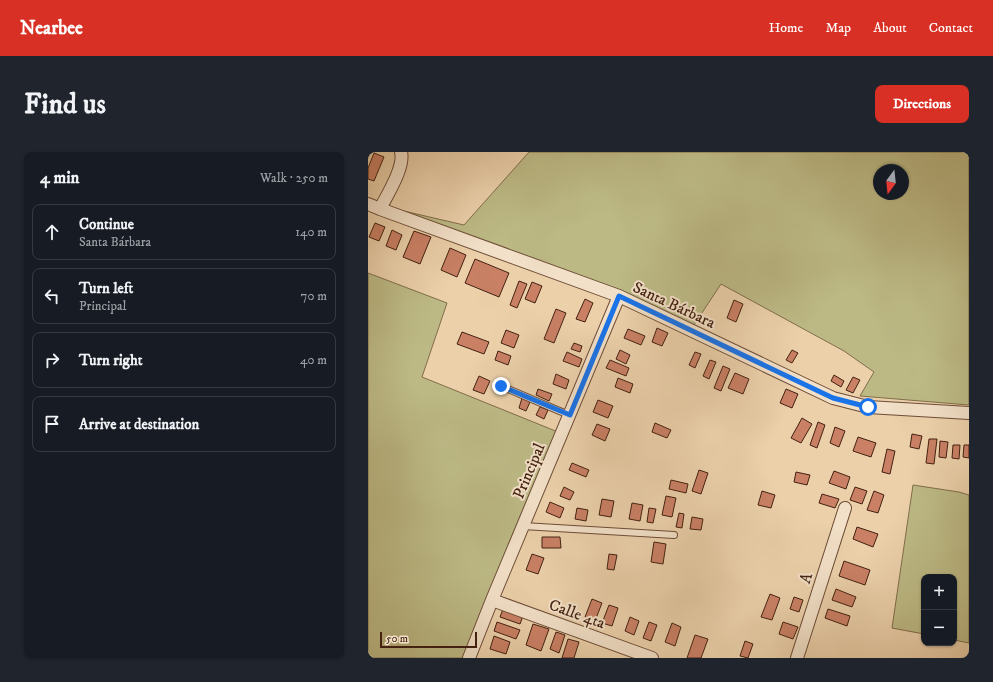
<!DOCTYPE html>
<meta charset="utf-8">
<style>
body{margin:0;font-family:"IM FELL DW Pica",serif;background:#20242c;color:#f1f3f6}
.controls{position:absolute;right:12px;bottom:12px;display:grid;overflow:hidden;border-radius:8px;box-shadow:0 1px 3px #0004}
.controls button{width:36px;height:36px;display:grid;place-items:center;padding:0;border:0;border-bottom:1px solid #363941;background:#171b24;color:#f1f3f6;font:20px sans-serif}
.compass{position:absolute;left:505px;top:12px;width:36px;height:36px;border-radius:50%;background:#171b24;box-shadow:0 1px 3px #0004;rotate:195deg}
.scale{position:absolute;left:12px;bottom:10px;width:97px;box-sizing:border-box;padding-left:4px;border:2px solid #442111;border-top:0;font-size:11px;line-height:14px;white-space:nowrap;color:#442111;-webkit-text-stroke:3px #f2e0c8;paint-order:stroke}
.stop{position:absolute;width:12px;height:12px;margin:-9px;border:3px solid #1a73e8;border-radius:50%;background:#fff}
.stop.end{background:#1a73e8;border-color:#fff;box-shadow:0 1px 4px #0008}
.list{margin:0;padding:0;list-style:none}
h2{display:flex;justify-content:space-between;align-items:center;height:52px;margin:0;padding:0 16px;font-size:17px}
h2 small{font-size:13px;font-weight:400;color:#9ea1a6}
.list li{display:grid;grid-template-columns:26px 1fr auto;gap:12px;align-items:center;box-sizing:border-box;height:56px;margin:0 8px 8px;padding:0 8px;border:1px solid #363941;border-radius:8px}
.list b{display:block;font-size:15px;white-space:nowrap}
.list p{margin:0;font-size:13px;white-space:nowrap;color:#9ea1a6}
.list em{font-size:13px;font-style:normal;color:#9ea1a6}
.icon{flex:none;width:22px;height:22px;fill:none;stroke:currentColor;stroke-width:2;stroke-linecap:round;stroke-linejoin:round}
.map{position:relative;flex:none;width:601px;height:506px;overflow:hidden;border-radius:8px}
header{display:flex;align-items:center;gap:24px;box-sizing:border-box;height:56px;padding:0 20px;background:#d93025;color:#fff}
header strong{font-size:19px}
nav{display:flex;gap:22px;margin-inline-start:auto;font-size:14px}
.intro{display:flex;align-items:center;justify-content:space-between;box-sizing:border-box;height:96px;padding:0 24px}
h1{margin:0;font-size:28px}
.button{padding:10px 18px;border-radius:8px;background:#d93025;color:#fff;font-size:14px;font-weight:700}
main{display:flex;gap:24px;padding:0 24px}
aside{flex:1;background:#171b24;border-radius:8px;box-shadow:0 1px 3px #0004}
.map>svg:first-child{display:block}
</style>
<header>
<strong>Nearbee</strong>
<nav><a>Home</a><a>Map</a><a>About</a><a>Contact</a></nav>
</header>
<div class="intro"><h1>Find us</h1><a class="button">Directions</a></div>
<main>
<aside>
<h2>4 min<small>Walk · 250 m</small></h2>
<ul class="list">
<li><svg class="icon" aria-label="ahead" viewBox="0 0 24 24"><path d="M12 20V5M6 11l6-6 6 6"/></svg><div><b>Continue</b><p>Santa Bárbara</p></div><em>140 m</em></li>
<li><svg class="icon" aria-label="left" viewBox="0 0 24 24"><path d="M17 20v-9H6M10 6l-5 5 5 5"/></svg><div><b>Turn left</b><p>Principal</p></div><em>70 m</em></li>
<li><svg class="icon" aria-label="right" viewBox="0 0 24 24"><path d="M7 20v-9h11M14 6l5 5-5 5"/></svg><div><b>Turn right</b></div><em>40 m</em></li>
<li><svg class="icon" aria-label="arrive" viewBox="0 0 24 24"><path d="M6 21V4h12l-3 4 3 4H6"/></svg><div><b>Arrive at destination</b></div></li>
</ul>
</aside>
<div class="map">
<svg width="601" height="506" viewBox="0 0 601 506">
<rect width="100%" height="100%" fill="#ebd0aa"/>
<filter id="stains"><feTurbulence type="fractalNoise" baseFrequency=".005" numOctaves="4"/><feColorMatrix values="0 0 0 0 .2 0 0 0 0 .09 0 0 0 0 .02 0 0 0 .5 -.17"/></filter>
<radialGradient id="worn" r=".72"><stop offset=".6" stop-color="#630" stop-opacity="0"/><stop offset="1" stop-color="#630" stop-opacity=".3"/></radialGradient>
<path fill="#bcb985" stroke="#806d4b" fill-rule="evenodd" d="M161 0H601V253L492 244 506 220 476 199 353 132 322 179 27 57 96 73ZM511 18H535V42H511Z
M0 121 79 151 54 225 190 280 98 506H0Z
M545 333 591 340 601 343V491L586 488V425H556V482L524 476Z"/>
<path fill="#c98065" stroke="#442111" d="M6 1 16 5 6 29 0 27V16Z
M7 71 17 75 11 89 1 85Z
M24 78 34 83 28 98 18 94Z
M46 79 63 85 52 112 35 105Z
M82 96 98 103 89 125 73 118Z
M107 107 141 121 131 145 97 131Z
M151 129 159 132 149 156 142 153Z
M164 130 174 134 167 151 157 147Z
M217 147 225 151 217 170 208 167Z
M366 148 375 152 368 170 359 166Z
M188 157 198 161 186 191 176 187Z
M289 176 300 181 294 194 284 190Z
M260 177 277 184 273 193 256 186Z
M138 178 151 183 146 196 133 191Z
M94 180 121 190 116 202 89 192Z
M206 191 214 194 212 200 203 197Z
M252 198 262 203 258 212 248 207Z
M424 198 430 201 424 211 418 208Z
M130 199 143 204 140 213 127 208Z
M199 200 214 207 211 215 195 209Z
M327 200 333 202 327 216 321 213Z
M242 208 261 216 258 224 238 216Z
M342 208 348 210 341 227 335 224Z
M355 214 362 217 353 239 346 236Z
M367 221 381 227 375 242 360 236Z
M188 222 201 228 198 237 185 232Z
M466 223 476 229 473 235 463 229Z
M111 224 122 229 116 242 105 238Z
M485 225 492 228 485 241 478 238Z
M250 226 265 232 262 241 247 235Z
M170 237 184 242 181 249 168 243Z
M418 237 430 242 424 256 412 251Z
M154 246 162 250 158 259 151 256Z
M230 248 245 254 240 266 225 260Z
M172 255 180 258 176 267 168 263Z
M434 266 444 272 433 291 423 286Z
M450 270 457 273 449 296 442 293Z
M287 271 303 278 299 286 284 280Z
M229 272 242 277 237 289 224 283Z
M467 275 477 279 471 295 462 291Z
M544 282 554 284 551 297 542 295Z
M490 285 508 291 503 305 485 299Z
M561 287H569L566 312 558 311Z
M572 289 580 290 578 306 571 305Z
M585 293H592L591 307 584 306Z
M596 293H601V306L595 305Z
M519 297 527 299 522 322 514 320Z
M204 311 221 318 218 325 201 318Z
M331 318 340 321 333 342 324 339Z
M466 319 482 325 478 337 461 331Z
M428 320 442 323 439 333 426 330Z
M303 328 320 332 318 341 301 337Z
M196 335 206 340 202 348 192 344Z
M487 335 499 339 494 352 482 348Z
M394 339 407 343 403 356 390 353Z
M506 339 516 343 510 361 499 358Z
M454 342 471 347 467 356 451 351Z
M298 344 308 346 304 365 294 363Z
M234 347 246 349 243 365 231 363Z
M182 350 196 356 192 366 178 360Z
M264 351 275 353 272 369 261 367Z
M209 356 220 358 218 369 207 367Z
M281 356 288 357 285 371 279 370Z
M311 361 316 362 314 376 308 375Z
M324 365 335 367 333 378 322 377Z
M489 375 510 382 505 395 485 387Z
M174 385H192L193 396H174Z
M286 390 298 392 295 412 283 410Z
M164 402 176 406 170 422 158 418Z
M241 402 249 403 246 418 239 417Z
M476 409 502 418 497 433 471 424Z
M468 437 488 445 484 455 464 448Z
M402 442 412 446 404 468 393 465Z
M426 445 435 448 431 460 422 457Z
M224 447 234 451 227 469 217 465Z
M241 453 250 456 244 474 234 471Z
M135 457 155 464 152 472 132 465Z
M460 457 482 464 479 474 457 466Z
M262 465 271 469 266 483 257 479Z
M129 470 152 478 148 487 126 479Z
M281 470 289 473 283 489 275 486Z
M415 470 430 475 425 487 411 482Z
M304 471 313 475 307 494 297 490Z
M165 472 181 477 173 499 158 493Z
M188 480 197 483 191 501 182 497Z
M327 483 340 487 333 506H319Z
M126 484 142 490 138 502 122 497Z
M200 487 211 490 206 506H194Z
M377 489 385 492 380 506 372 504Z"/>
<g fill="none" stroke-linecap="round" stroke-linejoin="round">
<g stroke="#6e4d37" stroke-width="8">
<path id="lane" d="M133 234 201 263
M155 374 306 383"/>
</g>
<g stroke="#6e4d37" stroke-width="14">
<path id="street" d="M0 52 12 57 251 144 465 246 500 255 601 261
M12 57C19 43 37 15 33 0
M124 448 284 506
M101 506 124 448 251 144
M429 506 477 356"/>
</g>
<use href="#lane" stroke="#f2e0c8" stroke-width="6"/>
<use href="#street" stroke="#f2e0c8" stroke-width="12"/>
</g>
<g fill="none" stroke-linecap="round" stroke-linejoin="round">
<path stroke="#1a73e8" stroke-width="5" d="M133 234 202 263 251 144 465 246 500 255"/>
</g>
<g text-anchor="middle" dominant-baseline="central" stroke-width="4" stroke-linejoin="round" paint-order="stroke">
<g font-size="16" fill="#442111" stroke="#f2e0c8">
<text transform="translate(306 153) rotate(25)">Santa Bárbara</text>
<text transform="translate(161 319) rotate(-67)">Principal</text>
<text transform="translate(438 426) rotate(-72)">A</text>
<text transform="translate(209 462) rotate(20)">Calle 4ta</text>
</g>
</g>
<rect width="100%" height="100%" filter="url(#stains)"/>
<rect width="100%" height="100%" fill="url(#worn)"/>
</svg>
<div class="controls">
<button>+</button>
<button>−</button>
</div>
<svg class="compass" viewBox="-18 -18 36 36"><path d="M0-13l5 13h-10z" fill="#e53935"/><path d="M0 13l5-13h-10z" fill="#9ea1a6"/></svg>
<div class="scale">50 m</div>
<div class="stop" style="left:500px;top:255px"></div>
<div class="stop end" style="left:133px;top:234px"></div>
</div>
</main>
